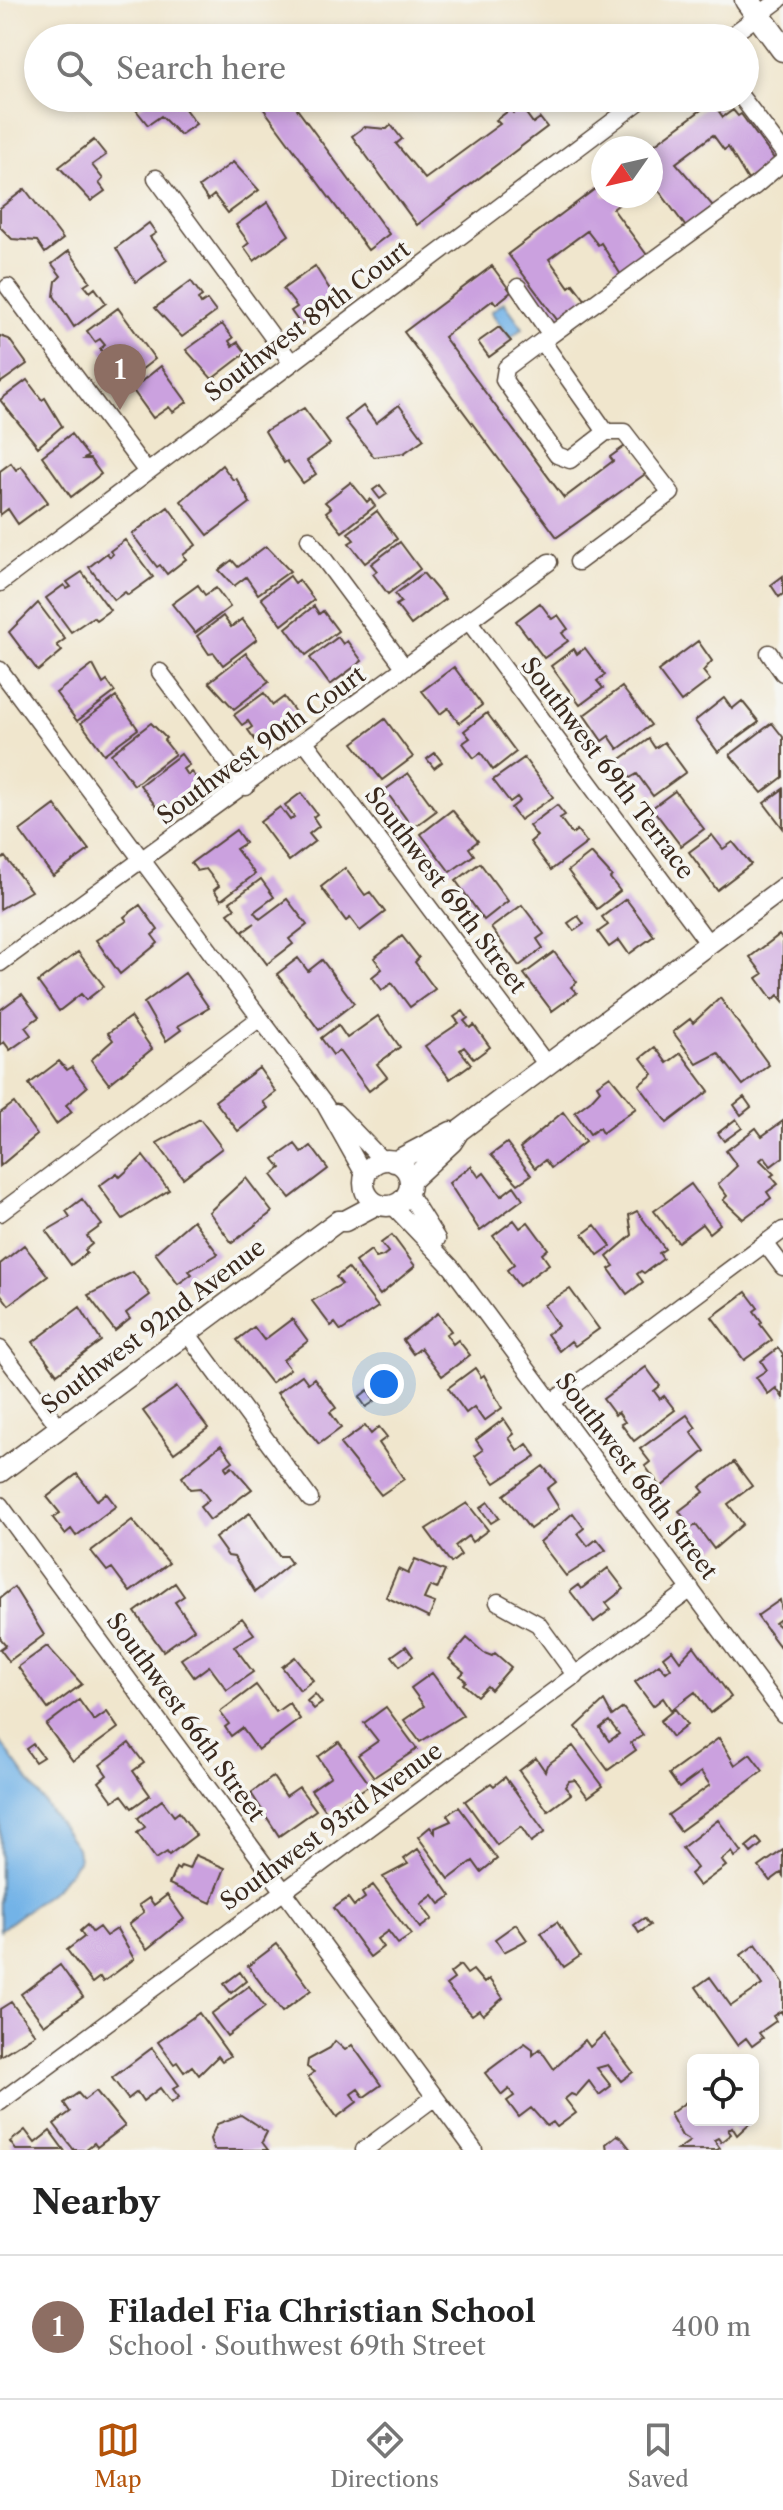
<!DOCTYPE html>
<meta charset="utf-8">
<style>
body{margin:0;font-family:"Libre Caslon Text",serif;background:#f6f6f6;color:#222}
.controls{position:absolute;right:24px;bottom:24px;display:grid;overflow:hidden;border-radius:12px;box-shadow:0 4px 12px #0003}
.controls button{width:72px;height:72px;display:grid;place-items:center;padding:0;border:0;border-bottom:2px solid #e0e0e0;background:#fff;color:#222;font:40px sans-serif}
.compass{position:absolute;left:591px;top:136px;width:72px;height:72px;border-radius:50%;background:#fff;box-shadow:0 4px 12px #0003;rotate:236deg}
.you{position:absolute;left:384px;top:1384px;width:28px;height:28px;margin:-20px;border:6px solid #fff;border-radius:50%;background:#1a73e8;box-shadow:0 0 0 12px #1a73e833}
.badge{display:grid;place-items:center;width:52px;height:52px;border-radius:50%;background:#b45309;color:#fff;font-size:26px;font-weight:700}
.pin{position:absolute;translate:-50% -66px;filter:drop-shadow(0 2px 4px #0008)}
.pin::after{content:'';position:absolute;top:42px;width:28px;height:24px;background:inherit;clip-path:polygon(0 0,100% 0,50% 100%)}
.list{margin:0;padding:0;list-style:none}
h2{display:flex;justify-content:space-between;align-items:center;height:104px;margin:0;padding:0 32px;font-size:34px}
h2 small{font-size:26px;font-weight:400;color:#767676}
.list li{display:grid;grid-template-columns:52px 1fr auto;gap:24px;align-items:center;box-sizing:border-box;height:144px;padding:0 32px;border-top:2px solid #e0e0e0}
.list b{display:block;font-size:30px;white-space:nowrap}
.list p{margin:0;font-size:26px;white-space:nowrap;color:#767676}
.list em{font-size:26px;font-style:normal;color:#767676}
.icon{flex:none;width:44px;height:44px;fill:none;stroke:currentColor;stroke-width:2;stroke-linecap:round;stroke-linejoin:round}
.map{position:relative;flex:none;width:783px;height:2150px;overflow:hidden}
.search{position:absolute;background:#fff;box-shadow:0 4px 12px #0003;left:24px;right:24px;top:24px;height:88px;display:flex;align-items:center;gap:20px;box-sizing:border-box;padding:0 28px;border-radius:44px;color:#767676;font-size:30px}
.sheet{height:248px;background:#fff}
nav{display:flex;justify-content:space-around;align-items:center;box-sizing:border-box;height:112px;border-top:2px solid #e0e0e0;background:#fff;font-size:22px;color:#767676}
nav a{display:grid;justify-items:center;gap:4px}
nav .on{color:#b45309}
.map>svg:first-child{display:block}
</style>
<div class="map">
<svg width="783" height="2150" viewBox="0 0 783 2150">
<rect width="100%" height="100%" fill="#f6f6f2"/>
<filter id="ink" filterUnits="userSpaceOnUse"><feTurbulence type="fractalNoise" baseFrequency=".0125" numOctaves="2"/><feDisplacementMap in="SourceGraphic" scale="16" xChannelSelector="R" yChannelSelector="G"/><feConvolveMatrix kernelMatrix="1 2 1 2 8 2 1 2 1" color-interpolation-filters="sRGB"/></filter>
<filter id="wash" filterUnits="userSpaceOnUse"><feTurbulence type="fractalNoise" baseFrequency=".006" numOctaves="4" result="noise"/><feDisplacementMap in="SourceGraphic" scale="32" xChannelSelector="R" yChannelSelector="G"/><feGaussianBlur stdDeviation="1.8" result="paint"/><feColorMatrix in="noise" values="0 0 0 0 0 0 0 0 0 0 0 0 0 0 0 0 0 1.4 0 .05"/><feComposite in="paint" operator="in"/></filter>
<g filter="url(#wash)">
<rect width="100%" height="100%" fill="#f0e6cd"/>
<path fill="#73b3e7" stroke="#576e82" stroke-width="2" d="M504 302 523 328 510 338 491 312Z
M0 1741 77 1848 79 1860 55 1889 0 1930Z"/>
<g id="blocks">
<path fill="#cba1df" fill-rule="evenodd" d="M151 98H184L187 101 182 105 196 124 180 135 161 116 148 125 136 110Z
M268 98H289L389 234 368 250 260 104Z
M712 102 723 117 733 110 738 116 741 114 775 160 748 180 728 147 724 150 713 135 676 163 713 206 686 227 651 180V147Z
M522 108 533 123 540 118 547 127 417 225 352 136 364 127 387 129 391 125 402 139 396 144 425 179 500 124 496 120 511 109 514 113Z
M94 140 106 155 92 165 103 179 99 183 105 191 91 201 59 167Z
M233 162 259 190 228 213 214 195 208 200 199 187Z
M603 183V196H630L613 209 647 255 621 275 601 243 598 245 587 231 549 259 569 287 573 284 586 301 558 321 508 254Z
M25 189 63 239 45 253 37 241 12 239 0 227V208Z
M268 202 289 235 254 261 244 247 249 243 236 225Z
M149 223 156 233 150 237 167 260 136 282 116 248Z
M69 251 90 281 84 285 90 292 95 288 106 303 74 327 54 296 56 281 61 276 52 264Z
M315 266 336 299 301 325 291 311 297 307 283 289Z
M492 266 511 292 496 304 493 300 444 337 564 498 613 461 610 457 628 444 648 472 557 537 404 332Z
M191 281 202 296 198 299 201 304 207 300 216 312 182 337 155 308Z
M118 308 155 359 141 370 138 367 124 380 100 349 105 345 100 339 95 342 87 331Z
M222 324 233 338 229 341 232 346 238 342 246 353 212 379 186 350Z
M499 327 511 341 489 357 478 342Z
M0 336 9 339 27 364 0 383Z
M161 366 187 402 173 412 169 407 153 418 132 389Z
M27 380 42 400 45 398 62 426 38 447 0 400Z
M399 405 424 439 404 453 374 457 345 420 363 406 376 423Z
M304 408 330 444 307 461 316 474 303 483 287 461 284 463 265 431Z
M71 434 88 456 84 459H90L101 474 71 497 42 456Z
M11 463 16 470 21 466 48 502 18 524 8 509 0 515V471Z
M222 465 233 480 236 478 250 503 208 535 181 501Z
M351 482 367 502 370 499 375 506 342 532 326 512 331 508 325 502Z
M380 485 387 494 380 499 373 490Z
M168 507 196 545 183 555 186 559 167 574 160 565 157 567 132 534Z
M377 511 397 539 365 563 349 543 354 540 348 533Z
M125 540 153 577 128 595 125 592 114 600 89 567 107 553 110 557 113 554 110 551Z
M400 542 420 569 388 594 373 574 377 571 371 564Z
M266 546 290 571 258 594 246 577 234 586 219 570 232 560 238 567Z
M82 572 110 610 96 620 93 617 71 632 46 598 64 585 67 589 71 587 67 582Z
M423 573 445 599 411 625 396 605 401 602 395 594Z
M290 576 295 583 299 580 314 600 282 625 261 598Z
M783 576V594L779 597 771 585Z
M198 585 205 595 216 588 230 607 195 633 172 604Z
M38 603 65 639 57 645 62 651 38 671 9 632Z
M540 603 552 619 558 615 568 629 562 633 568 641 544 658 516 621Z
M314 606 319 614 323 611 338 631 306 655 286 628Z
M223 616 231 627 242 619 257 639 223 665 214 653 209 654 197 636Z
M338 637 343 644 347 641 362 661 330 685 310 658Z
M698 641 712 661 703 671 710 680 681 702 658 671Z
M585 648 605 675 597 681 603 688 580 705 551 666 574 649 577 654Z
M246 653 269 682 234 709 209 682Z
M93 665 103 684 107 681 115 692 77 721 56 693Z
M454 667 482 705 459 723 448 708 440 714 422 691Z
M622 687 651 725 618 749 609 736 602 741 584 715Z
M264 693 273 705 284 697 295 712 272 733 269 731 256 741 248 730 252 727 248 721 242 725 234 715Z
M116 697 138 729 104 754 81 723Z
M724 698 732 709 742 701 759 722 718 752 695 721Z
M487 713 516 752 493 770 481 753 474 758 463 743 470 738 464 731Z
M385 719 413 757 382 780 353 743Z
M151 723 166 738 164 740 175 754 134 785 111 754Z
M772 723 783 737V777L762 793 730 755Z
M649 739 655 748 664 742 686 772 653 796 637 774 630 778 618 761Z
M435 753 442 762 434 768 427 759Z
M181 754 189 765 183 769 187 775 191 772 201 783 161 813 140 785Z
M524 758 553 797 520 820 511 808 520 801 517 797 510 802 493 780Z
M408 773 436 811 413 828 385 790Z
M783 789V828L764 803Z
M675 791 704 829 681 846 652 808Z
M301 793 317 814 313 817 319 826 309 834 315 841 289 861 260 822 280 807 290 820 294 817 285 805Z
M55 805 89 850 53 876 20 831Z
M557 805 565 815 560 818 572 834 577 830 587 843 551 870 530 842 537 836 529 826Z
M452 810 478 841 469 848 474 855 450 872 421 834Z
M236 830 245 843 236 849 255 874 221 900 214 890 219 886 206 869 197 871 191 863Z
M712 835 723 849 733 842 751 864 717 890 689 852Z
M591 853 612 876 610 878 620 891 597 909 568 871Z
M5 857 31 891 0 909V861Z
M480 863 508 901 484 920 456 881Z
M345 868 365 895 370 892 385 912 360 931 350 918 346 921 321 887Z
M261 879 274 897 254 912 260 919 287 899 307 925 289 939 293 944 267 964 243 932 255 923 242 931 228 913 235 908 230 902Z
M626 899 654 936 629 954 619 940 609 947 598 932 608 925 602 917Z
M140 905 158 930 152 935 158 943 120 974 96 940 127 921 124 917Z
M522 905 544 934 537 939 543 948 519 966 491 928Z
M578 916 584 924 574 931 568 923Z
M779 935 783 940V1001L778 995 773 1000 757 978 763 974 750 957Z
M402 936 419 958 415 962 435 989 410 1007 392 983 382 990 372 977 382 969 374 958Z
M78 952 104 986 86 1000 81 994 59 1011 38 982Z
M554 952 577 982 571 987 577 993 552 1011 524 974Z
M298 958 308 971 322 960 354 1003 319 1030 277 974Z
M185 973 209 1008 178 1026 181 1030 166 1041 144 1003Z
M22 994 39 1017 25 1027 31 1035 10 1050 4 1042 0 1045V1010Z
M720 998 769 1065 743 1085 718 1053 697 1064 673 1032 690 1019 693 1023Z
M463 1011 468 1018 464 1021 470 1028 474 1025 490 1047 474 1059 464 1047 460 1050 471 1064 450 1079 425 1046 459 1023 454 1017Z
M378 1016 400 1047 377 1064 387 1077 369 1091 339 1051 333 1055 321 1038 338 1025 347 1038Z
M130 1017 152 1049 109 1084 91 1060 113 1040 108 1033Z
M655 1047 667 1063 681 1053 709 1091 667 1123 639 1085 653 1074 641 1058Z
M59 1061 67 1070 72 1067 87 1087 66 1105 72 1112 56 1124 29 1084Z
M259 1068 276 1092 263 1102 268 1108 238 1131 215 1101Z
M610 1076 636 1108 602 1133 599 1128 590 1134 575 1112 590 1101 600 1090 597 1085Z
M744 1097 751 1107 741 1115 734 1105Z
M14 1103 37 1135 0 1166V1113Z
M563 1112 585 1142 551 1168 545 1160 535 1168 520 1148Z
M200 1119 222 1148 183 1178 157 1143Z
M736 1119 742 1128 724 1141 718 1133Z
M783 1121V1157L771 1166 764 1157 760 1160 774 1174 771 1176 778 1184 767 1192 771 1198 743 1219 723 1200 727 1196 718 1184 737 1166 726 1151 756 1128 762 1136Z
M507 1143 531 1175 518 1184 491 1155Z
M295 1144 302 1153 311 1146 328 1169 290 1198 272 1175 281 1168 274 1159Z
M143 1156 169 1190 123 1219 99 1186 117 1173 120 1177Z
M471 1166 479 1177 484 1173 501 1196 514 1186 523 1199 480 1231 449 1183Z
M246 1178 272 1212 232 1243 209 1212Z
M691 1184 720 1224 709 1233 702 1224 678 1242 654 1211Z
M82 1199 102 1225 87 1236 92 1244 85 1250 87 1253 71 1265 46 1231 70 1217 66 1211Z
M637 1211 665 1249 659 1253 663 1259 644 1273 641 1271 637 1274 643 1282 627 1294 609 1269 614 1266 607 1257 632 1235 629 1215Z
M193 1220 218 1254 189 1271 192 1274 178 1284 155 1253Z
M514 1220 520 1228 528 1222 548 1249 542 1254 549 1264 519 1286 507 1270 514 1264 493 1236Z
M595 1225 611 1246 598 1255 583 1234Z
M392 1235 415 1266 380 1295 355 1262 371 1250 376 1258 383 1256 388 1252 381 1243Z
M24 1245 48 1276 9 1305 0 1293V1264Z
M348 1268 378 1307 341 1331 335 1323 331 1326 312 1301 342 1284 336 1277Z
M133 1272 150 1295 126 1313 130 1319 115 1331 88 1295Z
M570 1289 599 1329 575 1346 571 1341 559 1351 547 1334 558 1326 544 1305Z
M746 1292 758 1308 754 1311 762 1322 760 1324 772 1340 744 1360 712 1317Z
M80 1307 101 1341 57 1374 33 1342Z
M438 1313 451 1331 446 1334 453 1344 458 1340 470 1355 442 1376 421 1348 413 1354 403 1340Z
M292 1319 308 1341 283 1360 290 1369 271 1383 237 1340 254 1327 264 1340Z
M778 1348 783 1355V1398L776 1388 768 1394 756 1377 767 1370 761 1361Z
M646 1367 660 1386 654 1391 660 1399 664 1396 675 1410 634 1441 621 1424 625 1422 618 1412 615 1415 603 1399Z
M475 1368 481 1377 484 1375 502 1408 484 1421 474 1407 466 1413 448 1388Z
M302 1375 308 1383 314 1378 336 1408 330 1412 341 1428 319 1444 277 1393Z
M177 1387 208 1428 174 1453 143 1411Z
M368 1390 375 1401 366 1407 359 1397Z
M687 1415 696 1428 691 1432 705 1451 661 1487 645 1466 650 1462 640 1449Z
M504 1419 514 1434 509 1438 518 1451 527 1444 536 1456 495 1483 475 1456 483 1450 476 1440Z
M365 1426 371 1434 379 1427 387 1437 379 1443 404 1479 381 1495 340 1444Z
M221 1445 233 1461 225 1467 227 1470 232 1466 252 1489 210 1520 200 1507 209 1500 200 1488 190 1489 182 1477Z
M734 1462 752 1486 728 1504 743 1524 714 1549 696 1525 691 1528 679 1511 704 1492 700 1487Z
M543 1466 556 1482 547 1489 559 1508 530 1529 504 1495Z
M77 1474 97 1500 106 1493 116 1506 76 1536 71 1529 65 1534 53 1518 60 1513 47 1497Z
M488 1502 499 1518 491 1523 480 1508Z
M467 1503 488 1530 472 1542 468 1536 455 1546 461 1555 451 1563 426 1529Z
M250 1513 279 1556H286L291 1563 255 1592 234 1557 228 1556 215 1538Z
M573 1513 584 1528 578 1533 588 1546 597 1539 606 1550 566 1576 540 1542Z
M132 1520 169 1563 130 1592 112 1568 107 1571 91 1551Z
M415 1559 445 1571 437 1589 430 1586 424 1599 435 1603 429 1618 386 1597 398 1569 408 1574Z
M608 1568 624 1589 606 1603 611 1609 594 1622 570 1591 578 1585 581 1589Z
M175 1583 184 1596 175 1602 194 1629 163 1651 135 1612Z
M14 1587 44 1635 9 1661 0 1649 6 1645 0 1638V1598Z
M780 1600 783 1617 775 1623 783 1630 780 1647 757 1616Z
M242 1618 254 1634 234 1646 253 1672 227 1690 209 1666 194 1677 181 1659Z
M467 1638 484 1653 492 1656 495 1653 511 1667 491 1690 487 1686 477 1696 463 1684 466 1681 460 1676 464 1672 449 1659Z
M47 1646 82 1684 48 1709 18 1667Z
M406 1646 413 1656 400 1666 392 1656Z
M694 1646 731 1697 710 1713 695 1692 671 1710 663 1698 653 1706 635 1682 659 1664 666 1672 671 1668 663 1657 672 1650 680 1661Z
M295 1657 313 1680 300 1690 282 1667Z
M432 1673 463 1715 420 1742 404 1720 424 1706 411 1688Z
M256 1685 276 1712 289 1703 300 1719 258 1750 242 1728 231 1736 225 1727 229 1724 220 1712Z
M315 1694 322 1703 314 1709 307 1701Z
M79 1700 94 1721 107 1712 118 1728 73 1761 46 1725Z
M604 1701 612 1716 623 1708 643 1735 631 1743 636 1750 608 1770 576 1727ZM609 1721 619 1734 609 1741 600 1728Z
M386 1707 417 1749 374 1777 358 1755 378 1741 364 1723Z
M675 1709 687 1725 672 1737 660 1721Z
M719 1738 735 1765 750 1754 763 1771 680 1831 668 1815 710 1785 701 1772 679 1788 669 1774Z
M339 1742 370 1785 327 1812 311 1790 331 1776 318 1757Z
M129 1743 144 1763 133 1771 150 1795 132 1808 122 1795 113 1801 99 1782 107 1775 100 1765Z
M33 1744 43 1757 35 1762 26 1749Z
M573 1746 603 1786 588 1797 575 1780 569 1781 565 1787 571 1794 548 1811 519 1771 536 1758 545 1771 547 1765Z
M273 1777 286 1796 299 1787 316 1810 279 1836 251 1793Z
M505 1777 545 1832 531 1842 521 1827 497 1845 465 1801 491 1783 494 1786Z
M162 1800 174 1816 179 1812 196 1835 169 1855 167 1852 156 1859 137 1833 145 1827 138 1818Z
M459 1807 497 1859 481 1872 473 1861 449 1879 418 1837 430 1827 435 1833V1828L451 1821 447 1815Z
M718 1820 742 1852 735 1857 732 1852 721 1860 726 1866 699 1886 690 1874 697 1868 682 1848Z
M757 1838 762 1844 751 1853 746 1847Z
M418 1849 451 1896 440 1904 433 1895 421 1904 432 1919 420 1928 383 1877 408 1864 404 1859Z
M783 1850V1876L781 1873 770 1881 759 1867Z
M195 1855 225 1868 211 1903 169 1884 176 1868 179 1870 181 1866 189 1869Z
M373 1885 411 1935 398 1944 388 1931 377 1939 383 1947 370 1957 334 1908 348 1898 354 1906 365 1898 362 1893Z
M167 1895 184 1919 147 1949 129 1924 144 1912 139 1905 149 1898 154 1905Z
M644 1918 650 1925 639 1933 634 1925Z
M557 1922 580 1956 564 1967 541 1933Z
M516 1924 527 1940 504 1952 495 1939Z
M87 1925 92 1932 99 1927 106 1936 117 1929 134 1959 103 1982 100 1977 92 1983 67 1950 84 1937 80 1931Z
M277 1944 311 1990 282 2012 248 1966Z
M756 1944 783 1982V2015L781 2011 773 2016 776 2021 759 2033 763 2038 752 2046 746 2038 737 2045 696 1987 710 1977 731 2006 762 1985 741 1955Z
M60 1965 83 1997 44 2025 21 1994Z
M460 1965 467 1974 473 1970 484 1983 489 1979 503 1998 483 2015 479 2010 472 2015 446 1985 454 1979 450 1973Z
M240 1972 246 1981 231 1993 224 1984Z
M249 1986 265 2007 227 2036 211 2014Z
M11 2002 35 2034 0 2056V2009Z
M199 2013 230 2056 222 2061 218 2056 199 2075 192 2066 184 2072 177 2062 174 2064 158 2042Z
M604 2034 633 2072 621 2081 608 2065 597 2068 611 2086 599 2095 589 2081 576 2096 571 2094 565 2099 576 2113 557 2127 553 2122 547 2126 531 2108 519 2117 507 2101 514 2096 509 2089 502 2095 485 2073 525 2043 533 2049V2055L540 2049 554 2069 585 2040 590 2047Z
M335 2041 345 2050 352 2045 381 2085 364 2097 358 2089 351 2094 357 2102 337 2117 308 2077 314 2072 307 2067 308 2060 330 2048Z
M152 2048 179 2085 173 2089 179 2097 171 2103 160 2088 143 2101 137 2092 128 2099 112 2078Z
M96 2091 125 2126 97 2147 94 2143 85 2150H74L54 2124 70 2112 64 2103 78 2093 84 2100Z
M686 2102 689 2105 693 2102V2120H753L737 2135 732 2127 728 2130 731 2134 721 2142 718 2138 714 2140 720 2148 717 2150H677L690 2141 682 2136 670 2114Z
M241 2115 267 2132 262 2142 268 2150H214L210 2139 217 2124Z
M25 2130 35 2143 50 2131 64 2150H16L10 2142Z
M617 2135 621 2137 631 2150H607L606 2144Z"/>
</g>
</g>
<g filter="url(#ink)">
<use href="#blocks" fill-opacity="0" stroke="#564638" stroke-width="2"/>
<g fill="none" stroke-linecap="round" stroke-linejoin="round">
<g stroke="#564638" stroke-width="19">
<path id="minor" d="M728 38 779 0
M742 98 783 152
M156 178 291 362
M8 287 147 472
M518 287 551 335 755 186 783 162
M551 335 542 341 606 432H624L671 493 578 562
M542 341 506 368 504 380 557 455 570 460 606 432
M309 539 405 668
M0 583 644 98
M468 620 709 944
M769 653 783 673
M0 670 325 1105 365 1176
M160 672 246 787
M306 743 547 1065
M0 963 549 562
M336 1112 383 1161
M408 1193 437 1239
M393 1206 452 1268 783 1714
M0 1213 260 1018
M765 1243 783 1267
M187 1333 310 1499
M0 1349 60 1428
M552 1402 783 1230
M0 1505 474 2150
M498 1602 538 1624 576 1676
M0 2102 691 1589
M364 2150 435 2097"/>
</g>
<g stroke="#564638" stroke-width="23">
<path id="tertiary" d="M364 1183a23 23 0 1 1 46 0a23 23 0 1 1-46 0Z
M394 1162 451 1132
M410 1181 452 1142 459 1131 783 888
M0 1472 338 1221H345L377 1204"/>
</g>
<g stroke="#564638" stroke-width="27">
<path id="secondary" d="M747 0 783 49"/>
</g>
<use href="#minor" stroke="#fff" stroke-width="16"/>
<use href="#tertiary" stroke="#fff" stroke-width="20"/>
<use href="#secondary" stroke="#fff" stroke-width="24"/>
</g>
</g>
<g text-anchor="middle" dominant-baseline="central" stroke-width="7" stroke-linejoin="round" paint-order="stroke">
<g font-size="24" fill="#3b2a1e" stroke="#f6f6f2">
<text transform="translate(307 321) rotate(-37)">Southwest 89th Court</text>
<text transform="translate(261 745) rotate(-36)">Southwest 90th Court</text>
<text transform="translate(608 768) rotate(53)">Southwest 69th Terrace</text>
<text transform="translate(446 890) rotate(53)">Southwest 69th Street</text>
<text transform="translate(153 1326) rotate(-37)">Southwest 92nd Avenue</text>
<text transform="translate(637 1476) rotate(53)">Southwest 68th Street</text>
<text transform="translate(186 1717) rotate(54)">Southwest 66th Street</text>
<text transform="translate(331 1826) rotate(-36)">Southwest 93rd Avenue</text>
</g>
</g>
</svg>
<div class="controls">
<button><svg class="icon" aria-label="locate" viewBox="0 0 24 24"><circle cx="12" cy="12" r="6"/><path d="M12 2v4M12 18v4M2 12h4M18 12h4"/></svg></button>
</div>
<svg class="compass" viewBox="-18 -18 36 36"><path d="M0-13l5 13h-10z" fill="#e53935"/><path d="M0 13l5-13h-10z" fill="#767676"/></svg>
<div class="you"></div>
<div class="pin badge" style="left:120px;top:410px;background:#8d6e63">1</div>
<div class="search"><svg class="icon" aria-label="search" viewBox="0 0 24 24"><circle cx="10" cy="10" r="6"/><path d="M15 15l6 6"/></svg>Search here</div>
</div>
<section class="sheet">
<h2>Nearby<small></small></h2>
<ul class="list">
<li><span class="badge" style="background:#8d6e63">1</span><div><b>Filadel Fia Christian School</b><p>School · Southwest 69th Street</p></div><em>400 m</em></li>
</ul>
</section>
<nav>
<a class="on"><svg class="icon" aria-label="map" viewBox="0 0 24 24"><path d="M3 6l6-2 6 2 6-2v14l-6 2-6-2-6 2zM9 4v14M15 6v14"/></svg>Map</a>
<a><svg class="icon" aria-label="directions" viewBox="0 0 24 24"><path d="M12 3l9 9-9 9-9-9zM9 14v-3h6M13 9l2 2-2 2"/></svg>Directions</a>
<a><svg class="icon" aria-label="saved" viewBox="0 0 24 24"><path d="M7 4h10v16l-5-4-5 4z"/></svg>Saved</a>
</nav>
